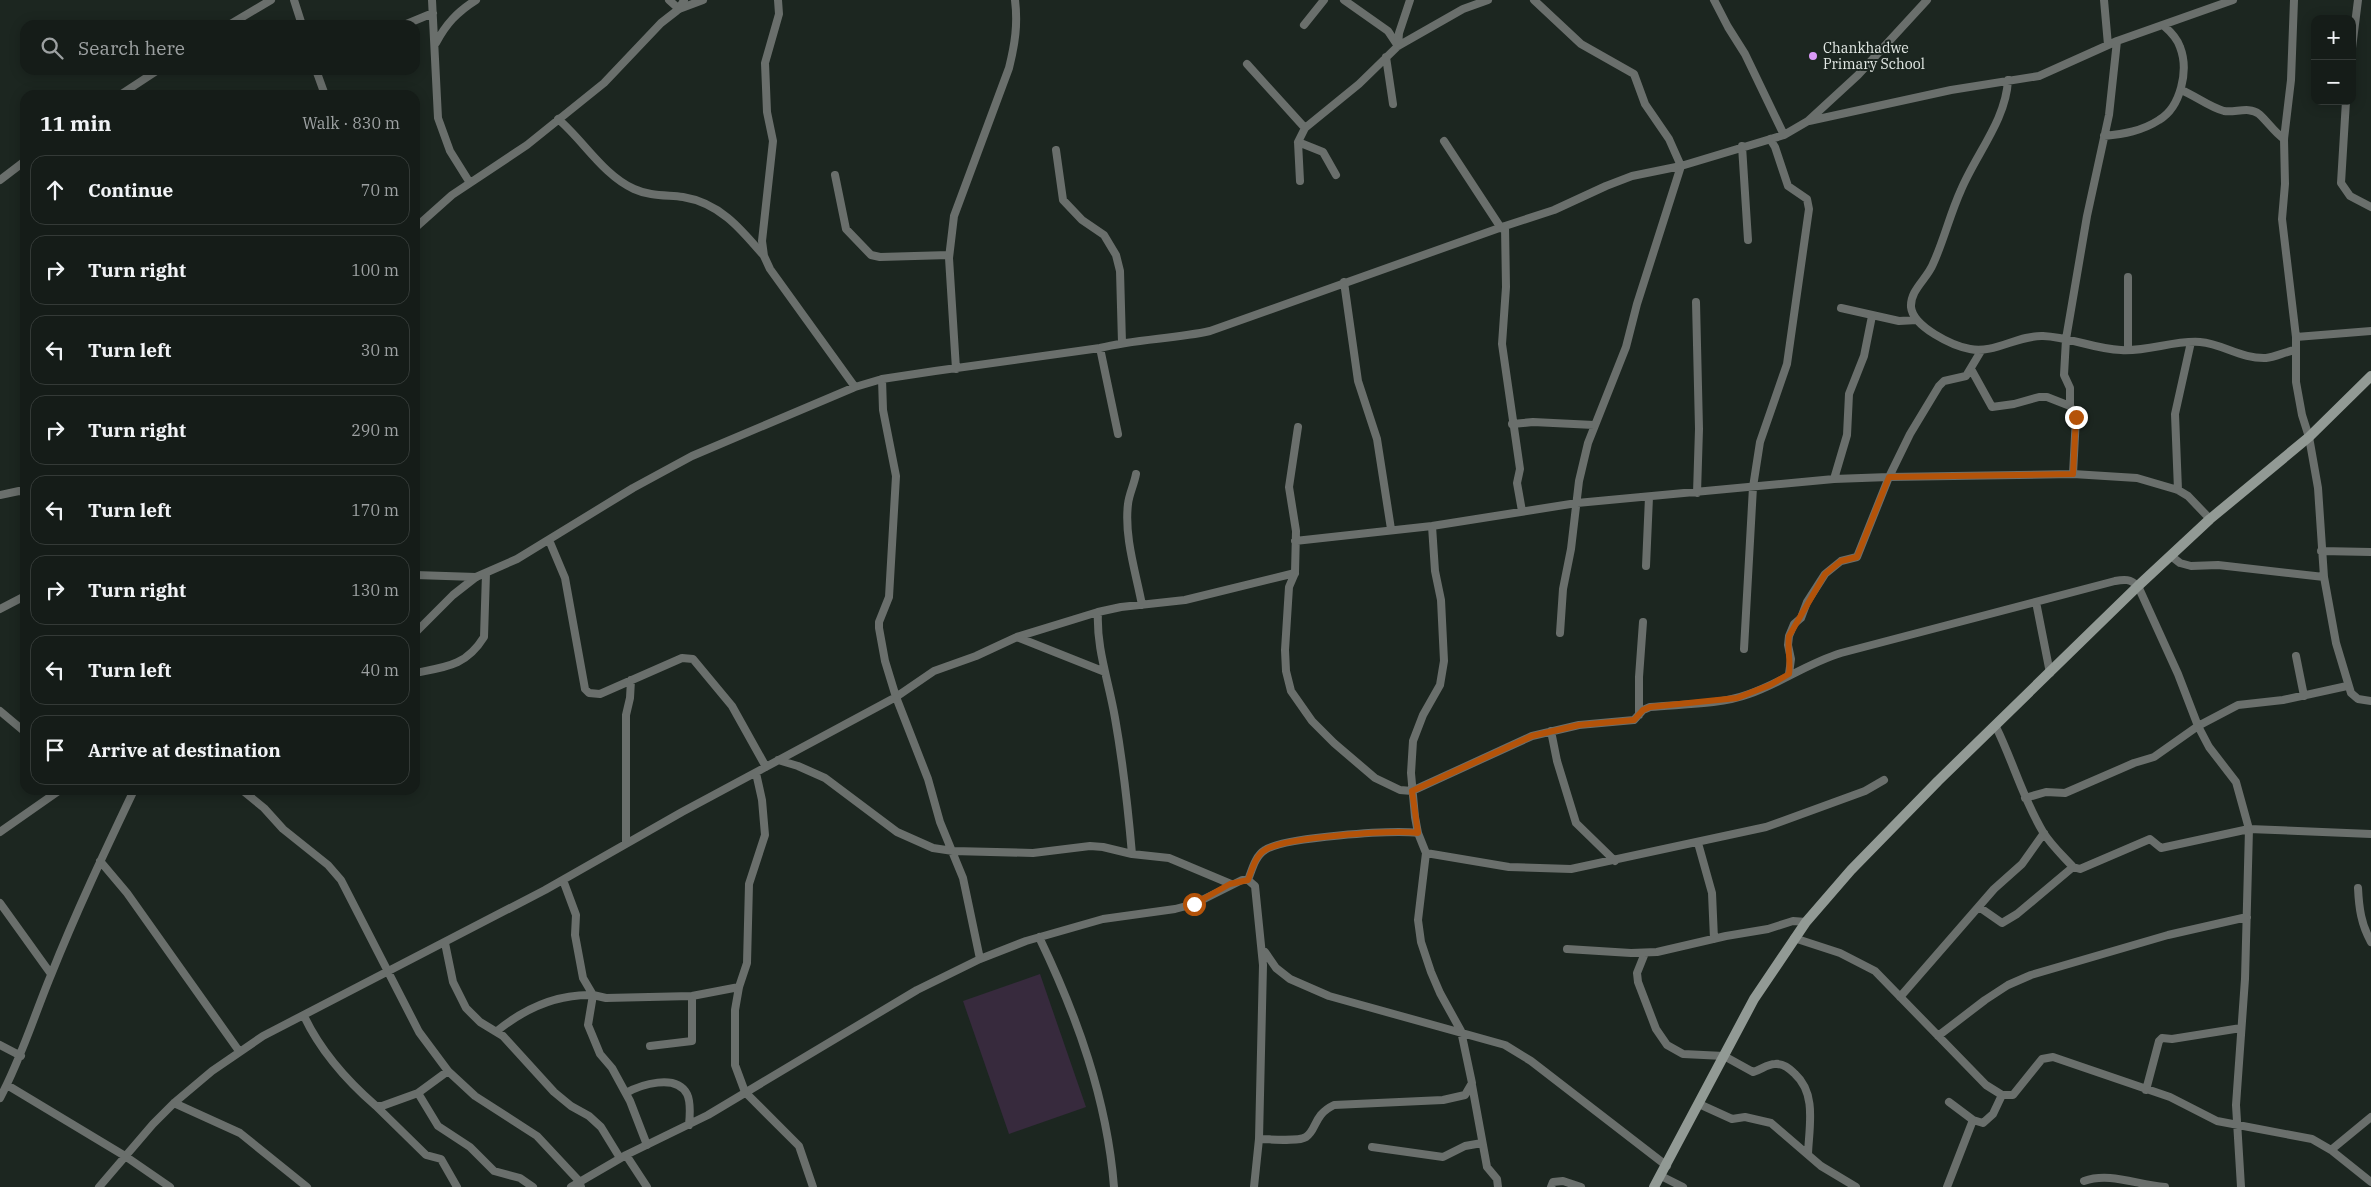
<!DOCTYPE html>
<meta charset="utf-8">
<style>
body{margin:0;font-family:"IBM Plex Serif",serif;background:#222925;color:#f1f3f6}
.controls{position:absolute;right:15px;top:15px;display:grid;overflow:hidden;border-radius:10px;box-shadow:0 2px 12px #0003}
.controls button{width:45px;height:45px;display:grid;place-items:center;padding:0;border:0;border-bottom:1px solid #343a37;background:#151c18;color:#f1f3f6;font:25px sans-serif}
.stop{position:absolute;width:15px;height:15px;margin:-11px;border:4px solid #b45309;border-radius:50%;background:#fff}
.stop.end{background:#b45309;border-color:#fff;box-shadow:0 1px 5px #0008}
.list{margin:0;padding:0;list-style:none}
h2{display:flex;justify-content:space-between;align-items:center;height:65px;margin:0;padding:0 20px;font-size:21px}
h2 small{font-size:16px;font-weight:400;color:#9da1a2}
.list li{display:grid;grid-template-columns:32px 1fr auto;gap:15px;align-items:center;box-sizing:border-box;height:70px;margin:0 10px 10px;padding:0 10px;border:1px solid #343a37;border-radius:15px}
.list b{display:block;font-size:19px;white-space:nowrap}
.list em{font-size:16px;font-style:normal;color:#9da1a2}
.icon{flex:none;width:28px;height:28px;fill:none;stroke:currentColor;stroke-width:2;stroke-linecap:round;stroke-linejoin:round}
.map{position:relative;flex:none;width:2371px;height:1187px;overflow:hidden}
.search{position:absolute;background:#151c18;box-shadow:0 2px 12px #0003;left:20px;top:20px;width:400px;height:55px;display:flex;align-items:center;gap:12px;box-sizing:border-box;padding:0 18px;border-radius:15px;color:#9da1a2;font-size:19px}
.panel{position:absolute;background:#151c18;box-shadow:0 2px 12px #0003;left:20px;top:90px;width:400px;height:705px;border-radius:15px}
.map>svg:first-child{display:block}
</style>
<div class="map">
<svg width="2371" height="1187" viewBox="0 0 2371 1187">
<rect width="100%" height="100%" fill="#1c2620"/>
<path fill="#372a3d" d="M1040 974 1086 1107 1009 1134 963 1001Z"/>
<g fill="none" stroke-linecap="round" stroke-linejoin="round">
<path stroke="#6a6f6c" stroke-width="8" d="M294 0 302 25
M432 0 438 118 450 151 470 183
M669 0 679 9 684 0
M778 0 779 14 765 63 767 112 773 141 762 241 764 256 770 269 855 387
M1344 0 1388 31 1398 46
M1534 0 1581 44 1634 74 1645 104 1669 139 1681 166 1637 304 1626 347 1588 443 1579 481 1571 549 1563 589 1560 633
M1714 0 1728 27 1745 54 1784 135
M2104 0 2108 45
M2294 0 2291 80 2284 139 2285 184 2282 219 2296 337V382L2302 415 2309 437 2318 488 2324 577 2336 643 2351 693 2358 699 2371 701
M229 25 271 0
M404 25 433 13
M1304 25 1324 0
M436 43C446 24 457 12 476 0
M1398 46 1399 33 1410 0
M2352 48 2358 0
M1386 57 1393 104
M1247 64 1305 128 1298 142 1300 181
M316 70 325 95
M2008 80C2006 120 1976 154 1961 190 1950 214 1944 240 1933 264 1927 279 1910 290 1911 307 1913 327 1953 346 1970 349 1994 354 2018 335 2043 336 2070 337 2094 349 2121 350 2147 352 2174 340 2200 342 2223 344 2242 359 2266 358 2275 357 2285 352 2295 350
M2181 90C2196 96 2209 107 2224 111 2235 113 2249 106 2259 114 2268 122 2274 132 2284 139
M120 95 158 70
M2346 101 2341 183 2350 196 2371 207
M558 119C583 140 603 175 634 189 649 196 666 195 683 197 720 203 741 229 764 256
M1809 121 1951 90 2039 76 2117 41 2233 0
M1305 128 1359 84 1398 46 1463 9 1488 0
M2104 136C2124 134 2142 131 2159 120 2181 107 2189 70 2180 47 2177 38 2171 32 2164 26
M1444 141 1501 228
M1298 142 1323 152 1336 175
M1742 146 1748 240
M1056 150 1063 200 1082 220 1104 235 1116 255 1120 271 1122 343
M835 175 846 229 871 255 880 257 949 255
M0 180 25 161
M1505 226 1506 287 1502 344 1520 469 1517 483 1522 511
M415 228 452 195 527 145 604 83 661 23 679 9 703 0
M2128 277V350
M1344 282 1358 381 1377 439 1391 529
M1696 302 1699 429 1697 493
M1841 308 1899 321 1917 320
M2296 337 2371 331
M1100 348 1118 434
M956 369 949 258 954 216 1009 68C1015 44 1018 24 1015 0
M1971 369 1992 407 2014 404 2039 397H2047L2070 406 2076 417 2073 474
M882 379 883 410 896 476 889 597 879 622V628L885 661 896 697 928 779 940 822 963 878 980 959
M2070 406V388L2064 375 2066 339 2087 216 2109 115 2117 41
M1512 424 1533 422 1594 425
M1298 427 1289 487 1296 531 1295 573 1289 587 1285 650 1286 671 1291 691 1312 721 1334 743 1375 778 1400 790 1412 791 1532 736 1579 725 1634 720 1643 710 1650 707C1682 704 1719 705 1749 694 1781 683 1808 663 1841 653L2115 581C2125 579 2130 579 2138 586L2178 674 2198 726 2209 747 2236 782 2249 829 2245 979 2236 1105 2241 1187
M1136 474C1134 485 1129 494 1128 504 1124 537 1136 573 1142 605
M1834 479 1847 435 1849 394 1864 356 1872 316
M2178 490 2175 414 2191 342
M0 495 19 491 25 492
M549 540 565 578 585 689 589 693 600 694 682 658 693 659 732 706 766 767
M1295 541 1432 526 1577 503 1834 479 1889 477 2073 474 2137 478 2178 490 2188 496 2210 519
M2321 551 2371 552
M2171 556 2180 563 2191 566 2218 565 2324 577
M1646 566 1649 497
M415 575 476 577
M2036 602 2050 673
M0 609 25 596
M1098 612C1096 648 1109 682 1115 718 1123 763 1128 808 1132 854
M415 633 453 595 476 577 517 559 633 488 692 456 855 387 882 379 935 371 1100 348C1136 339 1174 339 1210 331L1505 226 1554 210 1606 186 1632 176 1681 166 1784 135 1808 121 1858 75 1927 0
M1017 637 1105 672
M1744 649 1753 487 1760 442 1787 364 1809 209 1807 199 1788 186 1775 147 1770 139
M2296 656 2304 696
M415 673C446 667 466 666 484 637L486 573
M1789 674 1791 659 1788 645 1789 636 1794 624 1801 618 1807 602 1825 574 1841 561 1857 557 1889 477 1910 434 1939 386 1944 381 1966 376 1981 351
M0 711 25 732
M1639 715V677L1643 622
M1996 727C2013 761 2023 799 2043 832 2051 845 2063 856 2073 867L2080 869 2150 839 2161 848 2249 829 2371 834
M1551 731 1557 761 1576 823 1615 861
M778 760 798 766 825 778 897 832 933 848 953 851 1033 853 1090 846 1103 847 1132 854 1169 858 1231 884
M756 773 762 800 765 835 749 884 747 963 739 987 735 1010V1065L745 1092 799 1146 813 1187
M242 790 264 808 283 829 328 865 341 880 419 1032 448 1071 475 1096 537 1136 579 1181 581 1187
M2025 798 2046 792 2065 793 2134 763 2154 757 2198 726 2238 705 2283 700 2347 686
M0 832 60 790
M626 842V715L630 698 631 680
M1698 843 1712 893 1714 939
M1426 853 1509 867 1571 869 1766 827 1865 791 1884 780
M100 861 127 893 239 1051
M563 880 576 915 575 935 583 978 593 995 606 998 692 996 739 987
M1248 880C1252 870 1255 856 1265 850 1284 837 1392 830 1418 833
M2358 888C2359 908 2361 924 2371 942
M0 903 51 974
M1979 907 2002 923 2017 914 2073 867
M1039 937C1077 1016 1107 1099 1114 1187
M1794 938 1840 953 1875 971 1986 1085 2002 1095H2013L2042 1059 2053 1057 2170 1097 2217 1121 2312 1139 2331 1150 2371 1182
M445 943 453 982 466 1008 480 1022 503 1036 554 1092 571 1106 589 1116 601 1127 620 1158
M1567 949 1631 953 1657 952 1726 936 1768 929 1793 921 1806 922
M1265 952 1276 968 1290 979 1329 996 1505 1045 1531 1061 1667 1166
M1645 953 1637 973 1638 982 1656 1029 1667 1045 1683 1054 1724 1056 1753 1072C1761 1070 1767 1064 1775 1064 1783 1063 1789 1068 1795 1074 1817 1094 1809 1127 1808 1154
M1900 997 1994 889 2022 864 2044 833
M304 1016C321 1052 346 1080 376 1106H382L418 1093 448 1071
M497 1031C524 1009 557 994 593 995L588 1025 600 1054 612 1068 630 1101 647 1145
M1938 1036 1985 1000 2008 985 2031 975 2168 935 2247 917
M0 1045 21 1056
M650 1046 692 1041V996
M7 1085 125 1156 170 1187
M1472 1085 1487 1167 1497 1179 1498 1187
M2146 1090 2159 1041 2162 1038 2172 1039 2241 1028
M418 1093 438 1126 470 1147 494 1171 520 1178 533 1187
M626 1093C640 1085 676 1073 687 1094 691 1102 690 1115 689 1125
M0 1098C21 1059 34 1016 51 975 76 912 105 851 134 790
M1949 1102 1973 1120 1983 1123 1993 1114 2002 1095
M174 1103 240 1133 307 1187
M1699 1104 1732 1119 1745 1117 1771 1123 1821 1166 1856 1187
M376 1106 426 1155 441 1159 457 1187
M1259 1139C1270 1139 1298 1142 1306 1137 1317 1130 1313 1115 1334 1105L1443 1100 1465 1095 1472 1083 1461 1031 1440 993 1431 972 1421 942 1418 920 1426 853 1418 833 1415 817 1411 773 1413 741 1423 715 1440 685 1444 661 1441 600 1435 571 1432 526
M1372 1147 1443 1157 1465 1146 1482 1143
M2331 1150 2371 1117
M626 1155 647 1187
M1661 1176 1683 1187
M2084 1181C2110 1172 2137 1185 2165 1187
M99 1187 153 1124 174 1103 212 1071 263 1036 545 890 682 812 896 697 934 671 976 656 1017 637 1098 612 1121 607 1185 600 1295 573
M571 1187 626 1155 708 1115 917 990 980 959 1026 941 1103 919 1175 909 1194 904 1242 880H1248L1255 886 1263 965 1259 1139 1254 1187
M1551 1187 1553 1182 1563 1181 1581 1187
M1947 1187 1973 1120"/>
<path stroke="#929a95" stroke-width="10" d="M1654 1187 1754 999 1806 922 1851 870 1938 781 2138 586 2210 519 2309 437 2371 376"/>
</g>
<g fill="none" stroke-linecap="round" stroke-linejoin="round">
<path stroke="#b45309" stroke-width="6" d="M1194 904 1230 884 1248 880C1252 870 1255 856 1265 850 1284 837 1392 830 1418 833L1412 791 1532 736 1579 725 1634 720 1643 710 1650 707 1737 698 1770 685 1789 674C1791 661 1787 649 1789 636L1825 574 1841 561 1857 557 1889 477 2073 474 2076 417"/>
</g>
<circle fill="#da9af7" stroke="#1c2620" stroke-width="2" cx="1813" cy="56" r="5"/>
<g text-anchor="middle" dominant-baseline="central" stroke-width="4" stroke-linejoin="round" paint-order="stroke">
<g font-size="14" fill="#e3e9e5" stroke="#1c2620" text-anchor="start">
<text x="1823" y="48">Chankhadwe<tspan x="1823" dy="16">Primary School</tspan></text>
</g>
</g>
</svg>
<div class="controls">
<button>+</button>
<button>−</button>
</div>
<div class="stop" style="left:1194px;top:904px"></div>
<div class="stop end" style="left:2076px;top:417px"></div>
<div class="search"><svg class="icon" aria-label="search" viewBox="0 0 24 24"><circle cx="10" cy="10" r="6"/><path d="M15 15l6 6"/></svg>Search here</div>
<section class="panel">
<h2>11 min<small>Walk · 830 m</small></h2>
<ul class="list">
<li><svg class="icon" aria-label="ahead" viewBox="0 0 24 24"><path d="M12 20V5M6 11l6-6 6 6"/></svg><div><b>Continue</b></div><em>70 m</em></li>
<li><svg class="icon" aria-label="right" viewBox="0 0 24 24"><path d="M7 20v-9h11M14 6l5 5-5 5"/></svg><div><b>Turn right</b></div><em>100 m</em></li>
<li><svg class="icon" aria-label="left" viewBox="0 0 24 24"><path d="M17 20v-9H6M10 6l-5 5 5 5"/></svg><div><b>Turn left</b></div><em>30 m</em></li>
<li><svg class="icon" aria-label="right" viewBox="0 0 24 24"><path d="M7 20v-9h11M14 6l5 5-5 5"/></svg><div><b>Turn right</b></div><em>290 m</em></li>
<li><svg class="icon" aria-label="left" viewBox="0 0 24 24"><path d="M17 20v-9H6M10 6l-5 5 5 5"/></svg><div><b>Turn left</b></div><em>170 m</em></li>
<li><svg class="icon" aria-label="right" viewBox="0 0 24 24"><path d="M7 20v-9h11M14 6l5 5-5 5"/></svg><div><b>Turn right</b></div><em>130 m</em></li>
<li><svg class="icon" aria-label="left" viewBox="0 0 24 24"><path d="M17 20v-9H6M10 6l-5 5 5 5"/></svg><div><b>Turn left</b></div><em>40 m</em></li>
<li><svg class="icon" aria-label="arrive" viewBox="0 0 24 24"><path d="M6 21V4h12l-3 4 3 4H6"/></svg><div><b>Arrive at destination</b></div></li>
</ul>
</section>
</div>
